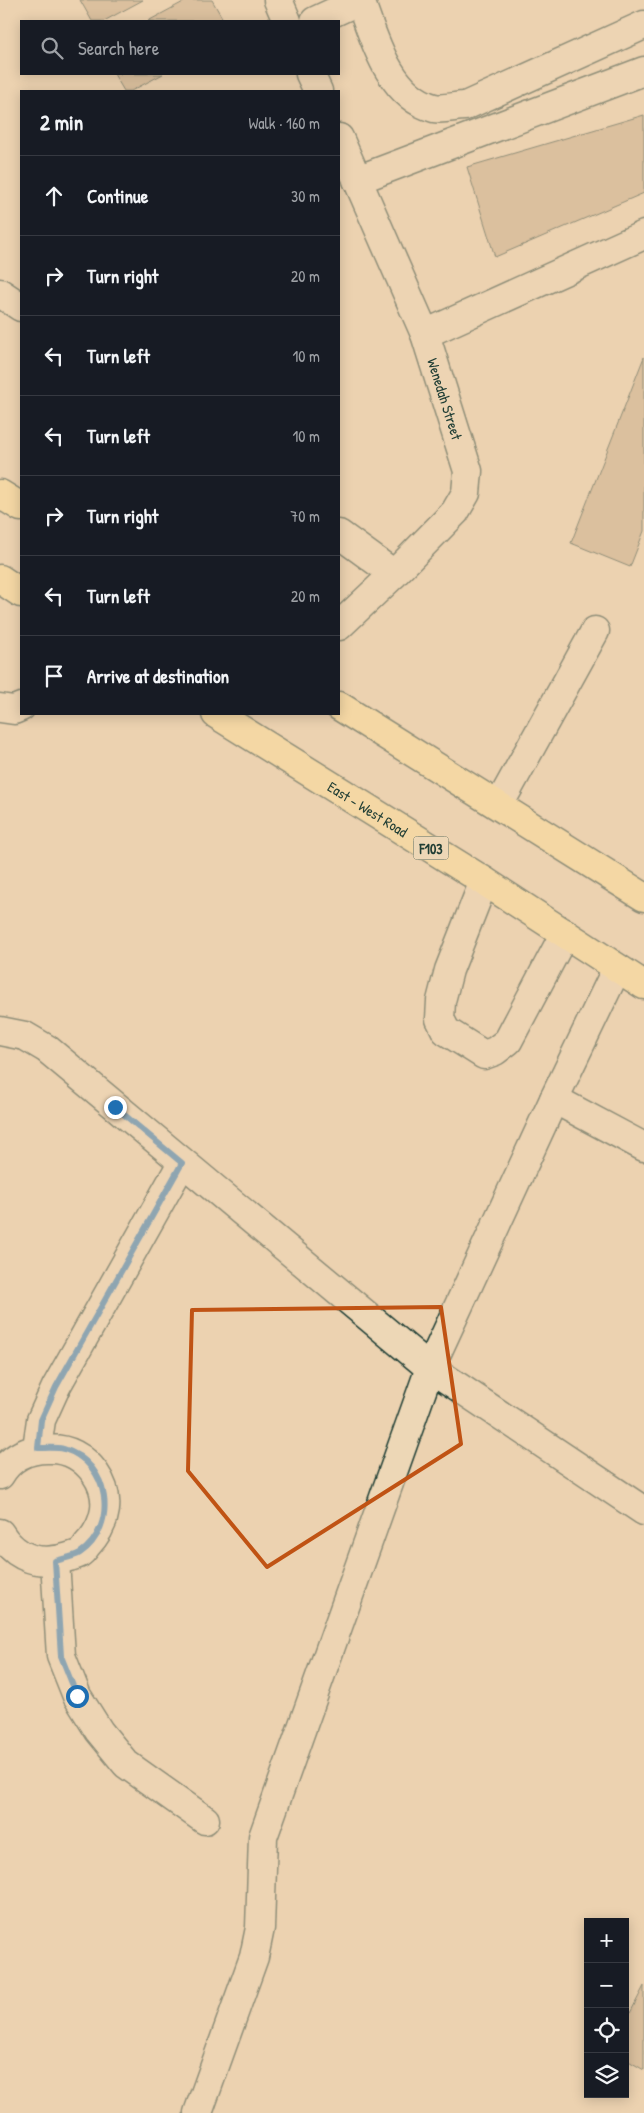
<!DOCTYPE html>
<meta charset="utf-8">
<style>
body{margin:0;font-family:"Patrick Hand",sans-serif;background:#242831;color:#f1f3f6}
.controls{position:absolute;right:15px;bottom:15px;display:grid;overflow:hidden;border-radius:0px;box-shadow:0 2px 12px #0003}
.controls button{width:45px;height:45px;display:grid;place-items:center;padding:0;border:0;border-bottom:1px solid #363941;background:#171b24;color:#f1f3f6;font:25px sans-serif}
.stop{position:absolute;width:15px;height:15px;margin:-11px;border:4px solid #1f6fb2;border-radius:50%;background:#fff}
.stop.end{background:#1f6fb2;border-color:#fff;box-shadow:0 1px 5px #0008}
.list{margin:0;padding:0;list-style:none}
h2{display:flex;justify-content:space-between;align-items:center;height:65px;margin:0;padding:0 20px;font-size:21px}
h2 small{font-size:16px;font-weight:400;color:#9ea1a6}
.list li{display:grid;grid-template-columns:32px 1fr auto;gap:15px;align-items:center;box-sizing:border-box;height:80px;padding:0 20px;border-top:1px solid #363941}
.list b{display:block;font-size:19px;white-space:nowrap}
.list em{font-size:16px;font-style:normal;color:#9ea1a6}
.icon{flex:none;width:28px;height:28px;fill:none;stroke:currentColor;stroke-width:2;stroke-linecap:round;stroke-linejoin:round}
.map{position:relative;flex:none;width:644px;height:2113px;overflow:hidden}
.search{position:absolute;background:#171b24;box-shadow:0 2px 12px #0003;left:20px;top:20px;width:320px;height:55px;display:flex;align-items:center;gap:12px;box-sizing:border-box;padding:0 18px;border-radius:0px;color:#9ea1a6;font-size:19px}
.panel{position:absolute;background:#171b24;box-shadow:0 2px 12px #0003;left:20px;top:90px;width:320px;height:625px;border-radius:0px}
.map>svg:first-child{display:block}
</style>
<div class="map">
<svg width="644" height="2113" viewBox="0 0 644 2113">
<rect width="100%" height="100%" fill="#ecd2b0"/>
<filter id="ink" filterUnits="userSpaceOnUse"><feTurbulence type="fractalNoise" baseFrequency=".02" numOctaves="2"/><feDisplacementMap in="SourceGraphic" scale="10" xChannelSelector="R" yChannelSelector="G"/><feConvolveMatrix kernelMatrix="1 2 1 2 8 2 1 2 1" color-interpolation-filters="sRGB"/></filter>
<g filter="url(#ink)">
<path fill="#c6aa87" stroke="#1f3d34" d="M80 0H143L104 21H92Z
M187 0H212L224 21H148Z
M114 74H163L131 91H124Z
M644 115V193L495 257 467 167Z
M644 357V531L630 567 571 543Z
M644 1986V2070L625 2059V2023Z"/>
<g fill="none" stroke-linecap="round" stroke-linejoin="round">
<g stroke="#1f3d34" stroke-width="31">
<g id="minor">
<path d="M278 0 287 21"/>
<path d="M315 21 360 0C374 38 389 96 434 108 443 110 456 106 465 106L644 25"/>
<path d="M310 74 318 91"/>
<path id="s1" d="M339 138 425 334 468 471 466 493 455 512 394 574 339 626"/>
<path d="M357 180 644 71"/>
<path d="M0 293 21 307"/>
<path d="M425 334 644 235"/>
<path d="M339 534 394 574"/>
<path d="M0 708 14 710 21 707"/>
<path d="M499 805 595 631"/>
<path d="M484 881 449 970 441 1001 440 1019 446 1031 484 1055 495 1051 508 1041 565 933"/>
<path d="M0 1031 25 1036 47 1049 430 1368 644 1511"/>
<path d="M554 1099 644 1147"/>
<path d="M37 1448 41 1420 56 1387 182 1163"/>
<path d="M0 1475C11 1456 30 1448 51 1449 70 1449 84 1458 95 1473 112 1497 107 1524 87 1545 85 1548 82 1552 80 1553 77 1555 72 1556 69 1557 40 1566 16 1559 0 1533"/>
<path d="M55 1561 61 1656 77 1696 99 1731 126 1764 205 1820"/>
<path d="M198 2113 254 1957 260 1928 263 1837 430 1368 554 1099 617 968"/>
</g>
</g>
<g stroke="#1f3d34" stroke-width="31">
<g id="major">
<path d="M0 494 21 507"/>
<path d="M0 579 21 593"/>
<path d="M339 706 644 897"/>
<path id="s2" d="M216 714 484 881 644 985"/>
</g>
</g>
<use href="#minor" stroke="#edd7b6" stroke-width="28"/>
<use href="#major" stroke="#fdde96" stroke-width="28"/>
</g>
</g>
<g fill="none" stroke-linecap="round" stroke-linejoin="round" filter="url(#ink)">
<path stroke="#1f6fb2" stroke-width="6" d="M77 1696 61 1656 55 1561C62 1559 74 1557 80 1553 119 1526 110 1463 64 1449 57 1447 46 1448 38 1448L41 1420 56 1387 182 1163 115 1107"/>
</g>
<path d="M0 0H644V2113H0ZM441 1307 461 1444 267 1567 188 1471 192 1310Z" fill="#ecd2b0" fill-opacity=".55" fill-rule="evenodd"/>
<path fill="none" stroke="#c05314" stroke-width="4" stroke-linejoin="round" d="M441 1307 461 1444 267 1567 188 1471 192 1310Z"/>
<g text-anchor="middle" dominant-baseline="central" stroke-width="4" stroke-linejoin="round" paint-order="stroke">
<rect fill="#edd7b6" stroke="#5d6b5b" stroke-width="1" x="413.5" y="836.5" width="35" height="23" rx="4"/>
<g font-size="14" font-weight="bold" fill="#1f3d34">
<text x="431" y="848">F103</text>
</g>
<g font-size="15" fill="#1f3d34" stroke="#edd7b6">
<text stroke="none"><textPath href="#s1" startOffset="282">Wenedah Street</textPath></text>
<text stroke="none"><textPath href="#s2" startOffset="179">East - West Road</textPath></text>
</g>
</g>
</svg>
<div class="controls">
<button>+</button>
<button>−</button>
<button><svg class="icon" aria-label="locate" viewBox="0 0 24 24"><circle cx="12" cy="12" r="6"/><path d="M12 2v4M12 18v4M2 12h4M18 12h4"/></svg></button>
<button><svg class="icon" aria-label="layers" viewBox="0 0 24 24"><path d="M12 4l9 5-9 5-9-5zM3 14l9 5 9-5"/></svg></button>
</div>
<div class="stop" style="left:77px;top:1696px"></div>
<div class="stop end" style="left:115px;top:1107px"></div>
<div class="search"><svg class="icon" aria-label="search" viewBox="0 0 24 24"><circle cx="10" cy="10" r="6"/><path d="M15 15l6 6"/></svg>Search here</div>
<section class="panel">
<h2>2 min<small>Walk · 160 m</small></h2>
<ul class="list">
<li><svg class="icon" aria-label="ahead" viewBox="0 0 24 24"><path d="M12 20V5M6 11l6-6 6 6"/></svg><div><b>Continue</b></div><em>30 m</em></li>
<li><svg class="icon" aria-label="right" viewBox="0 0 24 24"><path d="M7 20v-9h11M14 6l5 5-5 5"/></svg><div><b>Turn right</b></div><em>20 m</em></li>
<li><svg class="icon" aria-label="left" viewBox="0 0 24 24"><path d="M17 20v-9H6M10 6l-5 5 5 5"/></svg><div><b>Turn left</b></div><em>10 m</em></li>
<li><svg class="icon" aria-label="left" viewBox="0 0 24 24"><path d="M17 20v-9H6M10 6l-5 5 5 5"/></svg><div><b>Turn left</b></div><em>10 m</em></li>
<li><svg class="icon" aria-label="right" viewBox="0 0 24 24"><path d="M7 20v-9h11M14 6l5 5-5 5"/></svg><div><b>Turn right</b></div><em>70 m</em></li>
<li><svg class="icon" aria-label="left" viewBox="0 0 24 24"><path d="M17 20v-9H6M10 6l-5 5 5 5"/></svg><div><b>Turn left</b></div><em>20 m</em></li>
<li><svg class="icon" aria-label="arrive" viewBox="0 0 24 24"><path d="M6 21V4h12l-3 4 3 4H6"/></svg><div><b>Arrive at destination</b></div></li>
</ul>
</section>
</div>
